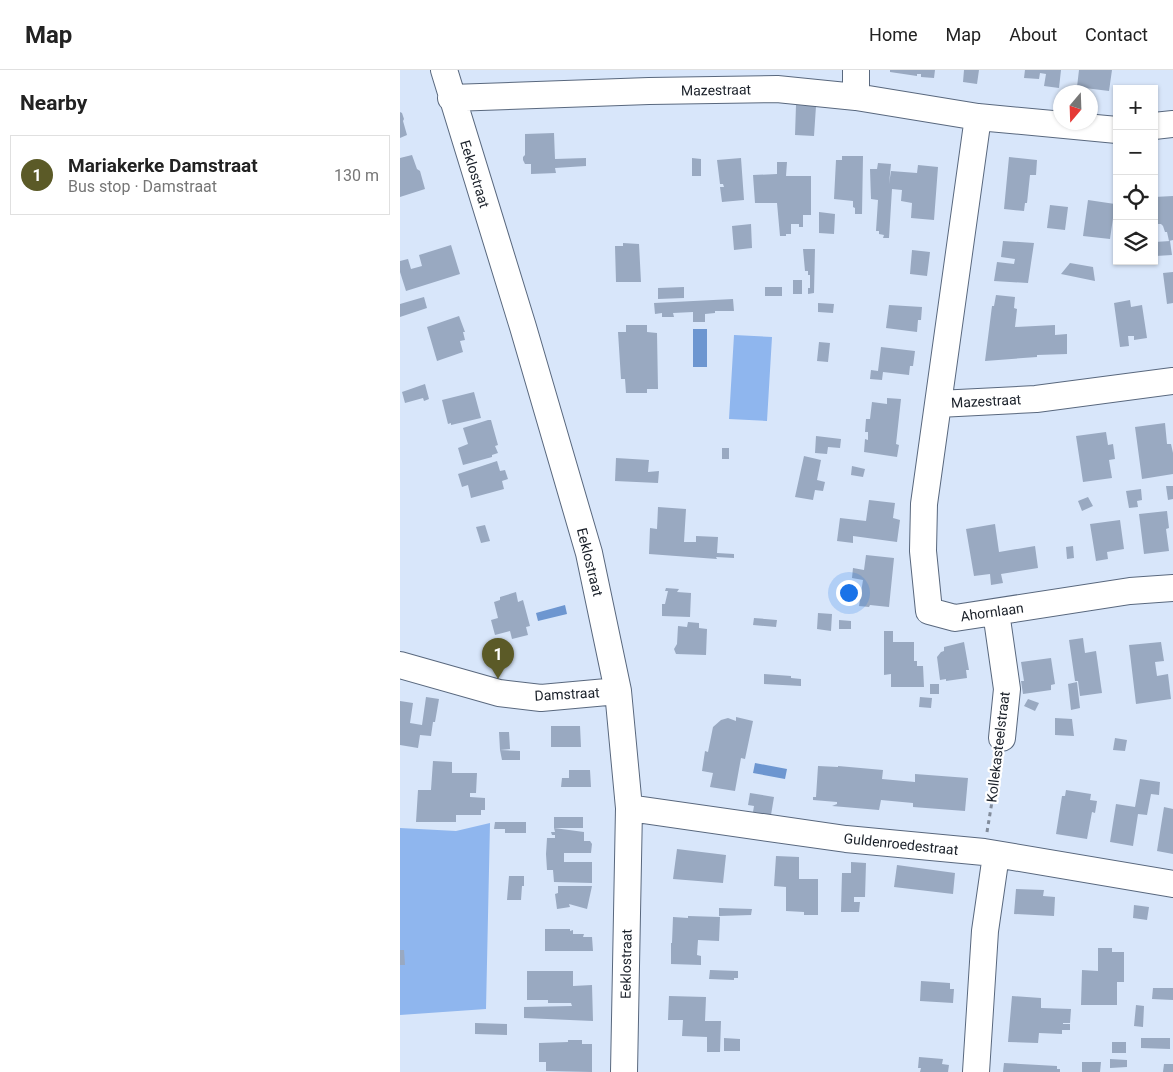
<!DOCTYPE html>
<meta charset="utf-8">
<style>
body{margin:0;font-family:Roboto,sans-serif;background:#f2f2f2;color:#222}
.controls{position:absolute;right:15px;top:15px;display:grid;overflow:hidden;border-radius:0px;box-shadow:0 1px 4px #0004}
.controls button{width:45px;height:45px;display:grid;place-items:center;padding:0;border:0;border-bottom:1px solid #e0e0e0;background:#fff;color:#222;font:25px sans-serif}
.compass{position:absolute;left:653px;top:15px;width:45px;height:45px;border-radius:50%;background:#fff;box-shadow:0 1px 4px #0004;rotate:199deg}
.you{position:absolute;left:448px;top:522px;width:18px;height:18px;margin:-12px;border:4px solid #fff;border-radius:50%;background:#1a73e8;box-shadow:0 0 0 8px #1a73e833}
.badge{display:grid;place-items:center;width:32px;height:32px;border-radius:50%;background:#5b5a27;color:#fff;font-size:16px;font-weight:700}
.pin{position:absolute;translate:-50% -41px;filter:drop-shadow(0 1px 2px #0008)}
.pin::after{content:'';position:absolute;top:26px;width:18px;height:15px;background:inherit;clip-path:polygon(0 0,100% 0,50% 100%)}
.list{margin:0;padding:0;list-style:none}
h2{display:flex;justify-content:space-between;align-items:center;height:65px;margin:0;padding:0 20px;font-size:21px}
h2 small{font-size:16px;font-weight:400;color:#767676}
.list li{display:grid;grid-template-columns:32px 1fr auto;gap:15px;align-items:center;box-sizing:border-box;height:80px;margin:0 10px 10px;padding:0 10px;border:1px solid #e0e0e0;border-radius:0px}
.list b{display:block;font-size:19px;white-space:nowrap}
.list p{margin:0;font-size:16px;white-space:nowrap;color:#767676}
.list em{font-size:16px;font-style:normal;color:#767676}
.icon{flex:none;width:28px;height:28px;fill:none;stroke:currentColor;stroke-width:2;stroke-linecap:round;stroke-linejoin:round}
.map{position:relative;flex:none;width:773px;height:1002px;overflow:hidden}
header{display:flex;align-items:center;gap:30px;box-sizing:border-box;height:70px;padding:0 25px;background:#fff;border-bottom:1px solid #e0e0e0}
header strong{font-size:24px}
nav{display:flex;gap:28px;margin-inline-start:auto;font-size:18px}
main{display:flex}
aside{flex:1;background:#fff}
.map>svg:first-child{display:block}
</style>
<header>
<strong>Map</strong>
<nav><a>Home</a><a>Map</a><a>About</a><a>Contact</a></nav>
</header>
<main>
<aside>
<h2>Nearby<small></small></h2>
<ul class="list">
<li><span class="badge">1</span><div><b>Mariakerke Damstraat</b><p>Bus stop · Damstraat</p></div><em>130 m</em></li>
</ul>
</aside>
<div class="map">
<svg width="773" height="1002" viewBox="0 0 773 1002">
<rect width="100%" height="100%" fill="#d8e6fa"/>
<path fill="#8fb6ee" d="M334 265 372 267 367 351 329 349Z
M90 753 86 939 0 945V758L56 761Z"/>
<path fill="#6d96d0" d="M293 259H307V297H293Z
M165 535 167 544 138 551 136 543Z
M355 693 387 699 385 709 353 703Z"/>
<path fill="#99a9c1" d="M490 0H535L534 8 521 7V4H517V6L490 2Z
M564 0H579L577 14 563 12Z
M625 0H661L659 18 644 16 646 4 640 3 639 9 624 8Z
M679 0H712L709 21 677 17Z
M396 35 416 36 414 66 395 65Z
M0 42 2 43 4 49 3 51 7 65 0 68Z
M154 63 155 89 186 88V96L155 98 156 103 131 104V94H125L123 90V87L125 85V64Z
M12 85 17 99 20 101 25 119 0 127V88Z
M442 86H463L462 144H455V138L453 137V131L434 129 436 90H442Z
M609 87 637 90 636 105H630L627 133H625L624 141 604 139Z
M292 88 301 89V106H292Z
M341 88 344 130 322 132 320 117H324L323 114H320L317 90Z
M377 92H387L386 106H411V145H403V157H399V154H391V164H386V166H380L377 133H355L353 105 377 104Z
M478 93 491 94 489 114 491 101 517 103 518 95 538 97 534 150 511 148 512 133 501 131 502 120 492 119 489 168H483L484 165 479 164V161H476L478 130 471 129 470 99H477Z
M773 126V170L769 171 767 162H765L763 156 761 154H754V127Z
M688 130 715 134 710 169 683 166Z
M650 135 668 137 665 160 647 158Z
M419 142 435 144 434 164 419 163Z
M351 154 352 178 334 180 332 156Z
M603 171 634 173 628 213 594 211 597 192 614 194 615 189 601 187Z
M770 171 772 185 756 186 755 172Z
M223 173 239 174 241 212H216L215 176H223Z
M51 175 60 204 6 221 0 202V191L8 189 11 199 22 196 19 185Z
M403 179H415L414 223 408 224V218H410V205H408V201H405Z
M512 180 530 182 527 206 510 204Z
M670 193 693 197 695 211 661 204Z
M773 202V233L767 234 763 203Z
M393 210H402V224H393Z
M284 217V228L258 229V218Z
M365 217H382V226H365Z
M596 225 615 227 614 238 617 239 615 257 655 255V265L667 264V284L637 285V287L585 291 592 236H594Z
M24 227 27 238 0 247V234Z
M333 229 334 241H315V243L305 244V252H293V242L273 243 274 247H262V243L255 244 254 233Z
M730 230 731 237 742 235 747 268 734 270V266H728L729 276 720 277 714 233Z
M418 233 434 234 433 243 418 242Z
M489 235 522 237 521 250H518L517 262 486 258Z
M59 246 65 262H63L65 270 60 271 63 282 37 291 27 257Z
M226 255H247V262L257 263 258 319H247V323H226L225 309H221L218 262H226Z
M419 272 430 273 428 292 417 291Z
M481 277 515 281 513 296H510L509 305 483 302 482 310 470 309 471 300 478 301Z
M25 314 29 329 24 331 23 328 5 333 2 322Z
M74 322 81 348 51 355V353L48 354 42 330Z
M487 328 501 329 496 374 499 375 497 387 464 382 465 369 468 370V362H465L466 349H470L472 332 487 334Z
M88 350H91L98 375 95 376 98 383 92 385V387L63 395 58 378 68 374 63 358Z
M765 353 767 374H771L773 383V404L742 409 735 357Z
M706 362 708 375 713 374 715 389 709 390 712 408 683 412 676 366Z
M416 366 441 369 440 378 428 377 427 384 415 383Z
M322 378H329V389H322Z
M404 386 421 390 417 410 425 412 423 421 415 420 413 430 395 427Z
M216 388 249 390 248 402 259 401 258 413 215 411Z
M97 391 100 401 105 400 108 409 102 411 104 419 71 428 68 415 62 417 58 404Z
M452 396 465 399 463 407 451 405Z
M766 416H773V429L768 430Z
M741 419 742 430 737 431 738 437 729 438 726 421Z
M688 427 693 436 682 441 678 431Z
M469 430 495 433 493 448 500 450 497 472 453 466V473L437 471 440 448 466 451Z
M258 437 286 439 284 472H296V466L318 467 317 483 334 484V488L316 487 317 489 249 484 250 458 257 459Z
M767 441 769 458 766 459 769 481 744 484 739 444Z
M720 450 724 479 707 482 708 489 696 491 690 454Z
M595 454 599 482 635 476 638 498 601 504 603 513 591 515 590 504 574 506 566 459Z
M85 455 90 471 81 473 76 457Z
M673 476 674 488 667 489 666 477Z
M466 485 494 488 489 537 470 535 469 537 459 536 463 510 452 508 453 498 464 500Z
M266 518 279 519 277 522 291 523 290 547 262 546V534H265L268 521H265Z
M116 522 118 532 123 530 130 556 126 557 128 565 112 569 110 561 95 565 91 550 98 548 94 532 100 530V527Z
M418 543 432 544 431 561 417 559Z
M354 548 377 550 376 557 353 555Z
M439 550 451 551V559H439Z
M288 552 299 553V558L307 559 306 585 276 584 274 579 277 574 278 556 287 557Z
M484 561H493V572H514V591H517V596H523L524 617H491V604L484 605Z
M683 568 685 583 696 581 702 623 680 626 678 611H675L669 570Z
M564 572 569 600H566L567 608 546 611V609L540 610 537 587 541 582 544 581V577Z
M761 572 764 591 755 592 757 606 768 604 771 629 736 634 729 575Z
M651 588 655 614 651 615V620L623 624 621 611H624L621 592Z
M364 604 391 606V608L401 609V616L364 614Z
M677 612 680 638 671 640 668 614Z
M530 614H539V624H530Z
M26 627 39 629 35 652H33L31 666 20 665 18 678 0 675V631L13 633 10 653 22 655Z
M520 627 532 628 531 638 519 637Z
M628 629 639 633 635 641 624 636Z
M336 647 353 651 345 689 341 688 335 721 310 717 313 703 302 701 305 681 308 682 313 657 321 650 328 648 336 651Z
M655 648 672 649 674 666 655 665Z
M151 656H180L181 677H151Z
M99 662H109L110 679 100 680 120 681V690H102L100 680Z
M715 668 727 670 725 681 713 680Z
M33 691 52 692V703H77L76 723H70V727L85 728V740H81V745H56V752H16L18 720H31Z
M418 696 438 697V696L483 700 482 709 515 712V704L568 708 565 741 513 737V733L481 730 479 740 432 736 437 734V732L413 730V727H416Z
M169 700H190L191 717H161L162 708H169Z
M740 709 760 712 759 725 751 724 747 745 738 744 733 776 710 772 716 734 735 737Z
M666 720 691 724 690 730 697 731 695 743 692 742 687 769 656 764 662 726H665Z
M350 723 374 727 371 745 353 742 354 736 348 735Z
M764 737 773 739V784L757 781Z
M154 747H183V758H154Z
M95 752H126V763H105V759H94Z
M154 758 184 762V771H190L192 774 191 783H164V792H192V813L154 812 153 800H147L146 784 147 768H155V765H152L151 762H155Z
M277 779 326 785 323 813 273 809Z
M376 786 399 787V809H418V845H404V842L386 841V817L374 816Z
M451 792 466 793 465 827H454V832H460L459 842H441L442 803H451Z
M497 795 555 803 553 824 494 817Z
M109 806H124V816H122L121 830H107Z
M158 816H192L187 839 169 834 170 837 157 839 155 824 158 823Z
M616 819 644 820 643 826 655 827 654 846 614 844Z
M734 835 749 837 747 850 733 848Z
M319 838 352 839 351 845 319 846Z
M288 846 320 847 319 871 298 870 297 885 301 886V895L271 894V873H272L273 847 288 848Z
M145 859H170V861L173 860V864H184L183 867H192L193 881H145Z
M698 878H712V882H724V912H717V935H681L682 900 698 901Z
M0 880H4L5 895H0Z
M310 900 338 901V908H334V910L309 909Z
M127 901H173V916L192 915 193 951 124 948V937L172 936 171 933H148V930H127Z
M521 911 550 913V919H554L553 933 520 931Z
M753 918H773V930L752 929Z
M269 926 306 927 305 951H321L320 982H307V967L282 966 283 950H268Z
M612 926 641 928V938L671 939 670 953H663V954H670V960H662V964L639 963 638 973 608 972Z
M736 935 744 936 743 957 734 956Z
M75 953 107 954V965L75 964Z
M324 968 340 969V981H324Z
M741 968H770V979L741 978Z
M168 970H182V974H192V1002L146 1001V992H139V973L168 972Z
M712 972H726V983H712Z
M519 987 543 989 542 994 549 995 548 1002H520L521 998H518Z
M710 989 727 990V997L710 998Z
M682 992H701L700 1002H682Z
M604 993 657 996V999H660V1002H603Z
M764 994H773V1002H763Z"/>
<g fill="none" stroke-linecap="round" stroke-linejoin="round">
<g stroke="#59687e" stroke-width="28">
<path id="minor" d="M44 0 123 257 189 483 218 621 229 738 224 1002
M456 0V27
M51 28 249 21 377 19 456 27 578 47 717 60
M578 47 524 434 523 481 529 541 555 548 730 521 773 518
M754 56 773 54
M538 334 636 329 773 311
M596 542 607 619 602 668
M0 595 99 623 141 628 218 621
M229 738 446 769 584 782 773 814
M576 1002 585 861 596 785"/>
</g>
<path stroke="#828c9b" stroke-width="3" stroke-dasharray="4 4" stroke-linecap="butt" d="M587 762 599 689"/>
<use href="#minor" stroke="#fff" stroke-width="26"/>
</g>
<g text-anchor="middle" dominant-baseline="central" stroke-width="4.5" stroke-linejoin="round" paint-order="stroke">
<g font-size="14" fill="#1a2029" stroke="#fff">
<text transform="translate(316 20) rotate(-1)">Mazestraat</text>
<text transform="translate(75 104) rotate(73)">Eeklostraat</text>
<text transform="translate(586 331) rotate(-3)">Mazestraat</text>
<text transform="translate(190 492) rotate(76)">Eeklostraat</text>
<text transform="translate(592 542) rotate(-8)">Ahornlaan</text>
<text transform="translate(167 624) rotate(-3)">Damstraat</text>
<text transform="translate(598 677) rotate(-83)">Kollekasteelstraat</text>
<text transform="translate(501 774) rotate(6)">Guldenroedestraat</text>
<text transform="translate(226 894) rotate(-89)">Eeklostraat</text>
</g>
</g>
</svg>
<div class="controls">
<button>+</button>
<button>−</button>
<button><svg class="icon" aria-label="locate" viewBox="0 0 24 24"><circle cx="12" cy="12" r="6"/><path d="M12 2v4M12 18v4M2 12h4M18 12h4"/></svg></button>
<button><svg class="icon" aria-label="layers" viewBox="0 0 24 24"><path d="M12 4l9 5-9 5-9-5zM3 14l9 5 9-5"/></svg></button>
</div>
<svg class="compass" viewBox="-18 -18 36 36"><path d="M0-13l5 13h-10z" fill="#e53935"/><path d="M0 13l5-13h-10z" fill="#767676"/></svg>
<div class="you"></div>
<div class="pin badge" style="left:98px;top:609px">1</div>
</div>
</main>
